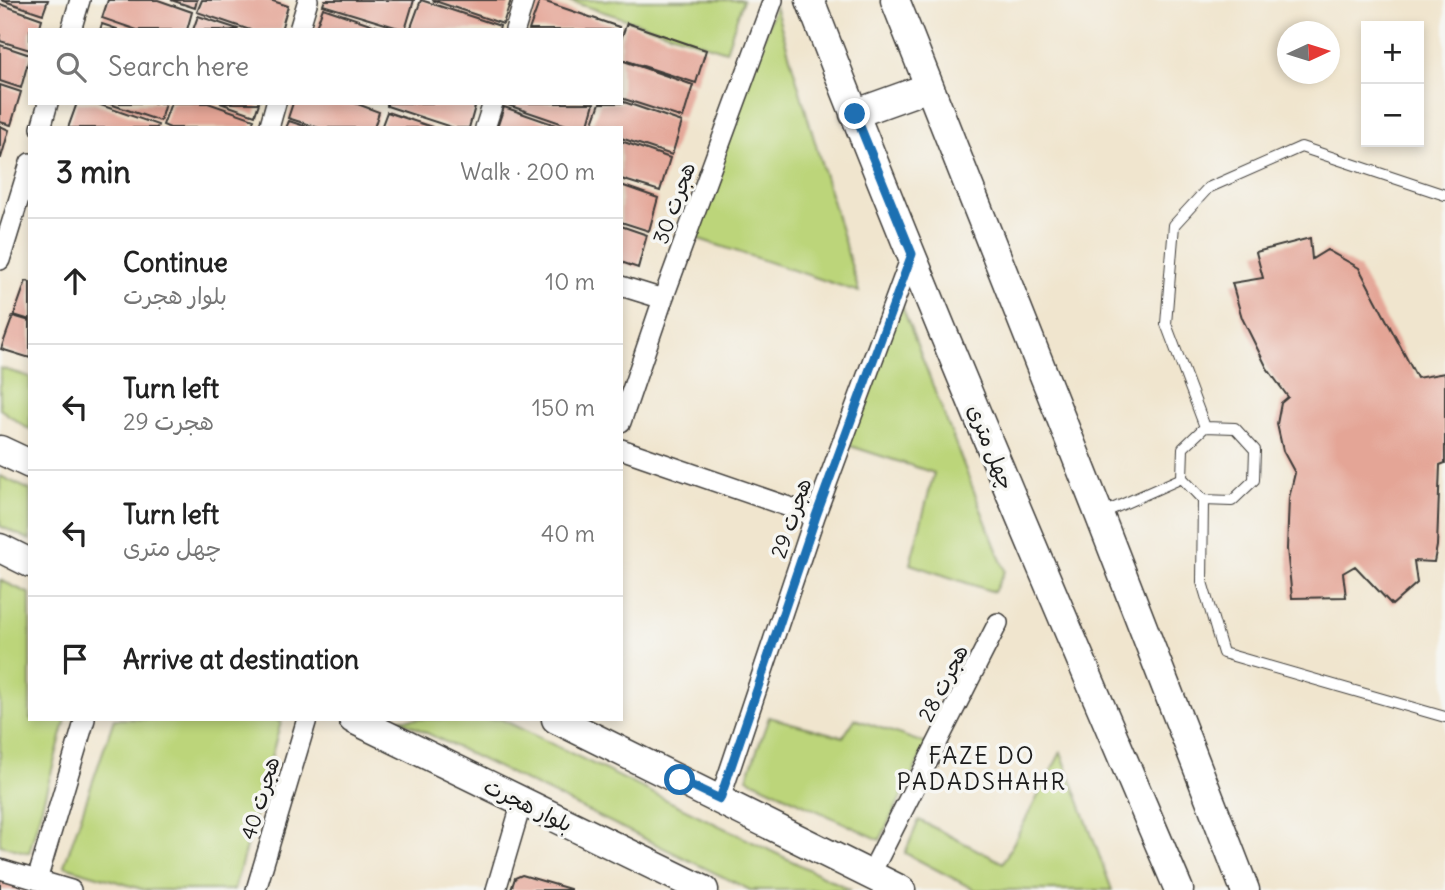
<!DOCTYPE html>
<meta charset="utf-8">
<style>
body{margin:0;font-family:Delius,"Playpen Sans Arabic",sans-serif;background:#f2f2f2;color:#222}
.controls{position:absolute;right:21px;top:21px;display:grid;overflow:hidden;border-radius:0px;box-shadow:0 4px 10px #0003}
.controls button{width:63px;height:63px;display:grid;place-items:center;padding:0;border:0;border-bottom:2px solid #e0e0e0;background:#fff;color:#222;font:35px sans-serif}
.compass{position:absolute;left:1277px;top:21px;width:63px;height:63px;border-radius:50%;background:#fff;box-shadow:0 4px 10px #0003;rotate:86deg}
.stop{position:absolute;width:21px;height:21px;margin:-16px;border:5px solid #1f6fb2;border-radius:50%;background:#fff}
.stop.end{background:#1f6fb2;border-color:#fff;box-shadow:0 2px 7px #0008}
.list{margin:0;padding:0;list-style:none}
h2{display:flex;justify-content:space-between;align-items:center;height:91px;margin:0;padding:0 28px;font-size:30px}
h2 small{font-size:23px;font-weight:400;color:#767676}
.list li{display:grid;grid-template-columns:46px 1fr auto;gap:21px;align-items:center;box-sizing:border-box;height:126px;padding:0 28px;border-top:2px solid #e0e0e0}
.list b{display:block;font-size:26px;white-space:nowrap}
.list p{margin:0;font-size:23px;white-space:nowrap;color:#767676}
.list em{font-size:23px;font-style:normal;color:#767676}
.icon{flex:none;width:38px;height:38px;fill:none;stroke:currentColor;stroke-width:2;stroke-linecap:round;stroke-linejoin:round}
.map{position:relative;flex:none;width:1445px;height:890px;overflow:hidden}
.search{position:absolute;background:#fff;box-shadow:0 4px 10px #0003;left:28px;top:28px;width:595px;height:77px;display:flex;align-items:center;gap:18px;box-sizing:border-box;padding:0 24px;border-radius:0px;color:#767676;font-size:26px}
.panel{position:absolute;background:#fff;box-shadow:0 4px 10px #0003;left:28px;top:126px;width:595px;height:595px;border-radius:0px}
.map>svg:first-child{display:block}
</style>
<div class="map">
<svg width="1445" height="890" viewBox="0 0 1445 890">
<rect width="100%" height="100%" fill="#f6f6f2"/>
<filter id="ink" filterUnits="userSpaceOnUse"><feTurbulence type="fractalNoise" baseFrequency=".0143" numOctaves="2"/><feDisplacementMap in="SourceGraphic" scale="14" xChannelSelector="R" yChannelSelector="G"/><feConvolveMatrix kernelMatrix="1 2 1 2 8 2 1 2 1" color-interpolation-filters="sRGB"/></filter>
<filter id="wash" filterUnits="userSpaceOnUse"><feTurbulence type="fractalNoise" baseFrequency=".00686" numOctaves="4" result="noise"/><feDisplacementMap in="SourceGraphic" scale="28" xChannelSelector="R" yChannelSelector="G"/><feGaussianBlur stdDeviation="1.57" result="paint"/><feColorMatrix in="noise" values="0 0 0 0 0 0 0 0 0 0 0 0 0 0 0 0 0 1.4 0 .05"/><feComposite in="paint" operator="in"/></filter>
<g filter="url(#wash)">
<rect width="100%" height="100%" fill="#f0e5ce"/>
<path fill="#bcd57a" stroke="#6c784b" stroke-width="2" d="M566 0H743L726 51Z
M775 6 859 292 693 237Z
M893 283 1005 571 994 592 910 564 934 473 844 444Z
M0 368 30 377V430L0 409Z
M0 476 30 490V540L0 526Z
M0 580 30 594V719H66L29 853 0 845Z
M769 717 843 737 855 719 927 744 880 840 747 778Z
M114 719H275L281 722 234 890H145L64 866Z
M398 719H501L851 890H750Z
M1061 752 1112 890H975L905 853 919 820 1003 863Z"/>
<g id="blocks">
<path fill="#e4a596" d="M1 0H48L43 14Z
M108 0H158L192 12 187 30H137L102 18Z
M171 0H197L195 8Z
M202 0H270L288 6 281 30H250L197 12Z
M325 0H414L405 30 323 5Z
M421 0 500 26 499 30H410Z
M432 0H511L503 24Z
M540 0 619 27 618 30H529Z
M0 4 42 19 39 30H30V50L0 41Z
M323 8 385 29V30H315Z
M198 16 238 29 237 30H193Z
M627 23 706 50 696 83 621 59V39Z
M102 24 117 29V30H100Z
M0 45 30 55 21 88 0 81Z
M621 60 693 85 683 118 621 98Z
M0 85 21 92 11 125 0 122Z
M621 101 682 122 672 155 621 138V128H591L600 103H621Z
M77 103H95L158 125 157 128H68Z
M107 103H165L160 121Z
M171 103H208L254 119 251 128H170L163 125Z
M220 103H259L255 115Z
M293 103H355L379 112 374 128H319L288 118Z
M387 103H476L469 128H454L387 106Z
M502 103H594L587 128H575Z
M504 107 561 127V128H497Z
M387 112 432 127V128H381Z
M289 121 307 127V128H286Z
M0 126 9 130 1 158H0Z
M621 141 670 158 660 191 621 179Z
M621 185 658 198 649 231 621 222Z
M621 226 647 235 638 268 621 262Z
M1310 238 1312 259 1327 250 1359 268 1417 378 1445 373V463L1440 465 1437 546 1434 562 1414 561 1417 583 1392 605 1355 566 1343 573 1346 597 1292 598 1287 549 1289 498 1295 473 1283 451 1277 424 1281 403 1288 397 1267 368 1242 318 1232 283 1263 278 1256 252Z
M26 281 30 282V320L14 315Z
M13 316 30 321V358L1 349Z
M522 875 570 889V890H511L515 878Z
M0 876 44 890H0Z"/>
</g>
</g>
<g filter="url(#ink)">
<use href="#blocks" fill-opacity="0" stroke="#3c3a37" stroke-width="2"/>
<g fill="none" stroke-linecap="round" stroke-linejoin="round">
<g stroke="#3c3a37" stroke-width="12">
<path id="service" d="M1205 427 1166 324 1174 225 1208 188 1301 147 1445 195
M1205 427 1235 428 1255 450 1254 480 1232 501 1203 500 1182 478 1183 448Z
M1203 500 1202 582 1223 653 1445 717
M1103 513 1182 478"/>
</g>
<g stroke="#3c3a37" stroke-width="22">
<path id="minor" d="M71 30 80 0
M299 30 308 0
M515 30 524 0
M41 128 48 103
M269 128 276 103
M485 128 493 103
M0 260 30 163
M621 286 663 299
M621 422 663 299 773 0
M621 449 815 516
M720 799 815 516 912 254
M0 869 71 890
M870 875 998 623
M37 880 85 719
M256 890 307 719
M496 890 522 802"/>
</g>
<g stroke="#3c3a37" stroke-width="31">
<path id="secondary" d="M810 0C926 300 1053 595 1179 890
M895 0 1099 514 1245 890
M854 114 929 87
M0 450 30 464
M0 548 30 563
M353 719 704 890
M556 719 901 890"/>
</g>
<use href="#service" stroke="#fff" stroke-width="10"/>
<use href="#minor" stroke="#fff" stroke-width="19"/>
<use href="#secondary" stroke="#fff" stroke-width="28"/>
</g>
</g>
<g fill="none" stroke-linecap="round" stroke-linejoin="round" filter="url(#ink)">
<path stroke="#1f6fb2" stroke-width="9" d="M680 780 720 799 816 516 912 254 855 114"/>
</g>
<g text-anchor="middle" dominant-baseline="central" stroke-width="7" stroke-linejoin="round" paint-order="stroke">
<g font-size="21" fill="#1c1c1c" stroke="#f6f6f2">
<text transform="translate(674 203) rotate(-70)">هجرت 30</text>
<text transform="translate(991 447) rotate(68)">چهل متری</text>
<text transform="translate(791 518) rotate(-71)">هجرت 29</text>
<text transform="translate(943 683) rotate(-63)">هجرت 28</text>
<text transform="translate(260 798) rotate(-73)">هجرت 40</text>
<text transform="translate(528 805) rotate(26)">بلوار هجرت</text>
</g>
<g font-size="23" letter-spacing="2" fill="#1c1c1c" stroke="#f6f6f2">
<text x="982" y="755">FAZE DO<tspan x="982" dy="26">PADADSHAHR</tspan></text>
</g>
</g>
</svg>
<div class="controls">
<button>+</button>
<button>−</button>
</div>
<svg class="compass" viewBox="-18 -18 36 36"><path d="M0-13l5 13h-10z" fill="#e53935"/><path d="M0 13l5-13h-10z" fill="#767676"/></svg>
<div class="stop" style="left:680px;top:780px"></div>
<div class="stop end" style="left:855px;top:114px"></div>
<div class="search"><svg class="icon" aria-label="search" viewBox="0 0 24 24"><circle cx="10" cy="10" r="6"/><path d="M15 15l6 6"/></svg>Search here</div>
<section class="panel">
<h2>3 min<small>Walk · 200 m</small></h2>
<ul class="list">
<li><svg class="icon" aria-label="ahead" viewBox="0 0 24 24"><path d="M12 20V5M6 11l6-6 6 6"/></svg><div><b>Continue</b><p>بلوار هجرت</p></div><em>10 m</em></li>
<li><svg class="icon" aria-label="left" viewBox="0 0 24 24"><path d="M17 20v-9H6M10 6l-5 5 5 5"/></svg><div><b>Turn left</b><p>هجرت 29</p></div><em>150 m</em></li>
<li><svg class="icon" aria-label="left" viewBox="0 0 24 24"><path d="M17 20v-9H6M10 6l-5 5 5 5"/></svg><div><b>Turn left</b><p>چهل متری</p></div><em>40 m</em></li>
<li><svg class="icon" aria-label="arrive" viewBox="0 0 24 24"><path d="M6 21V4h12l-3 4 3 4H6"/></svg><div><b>Arrive at destination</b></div></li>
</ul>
</section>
</div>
